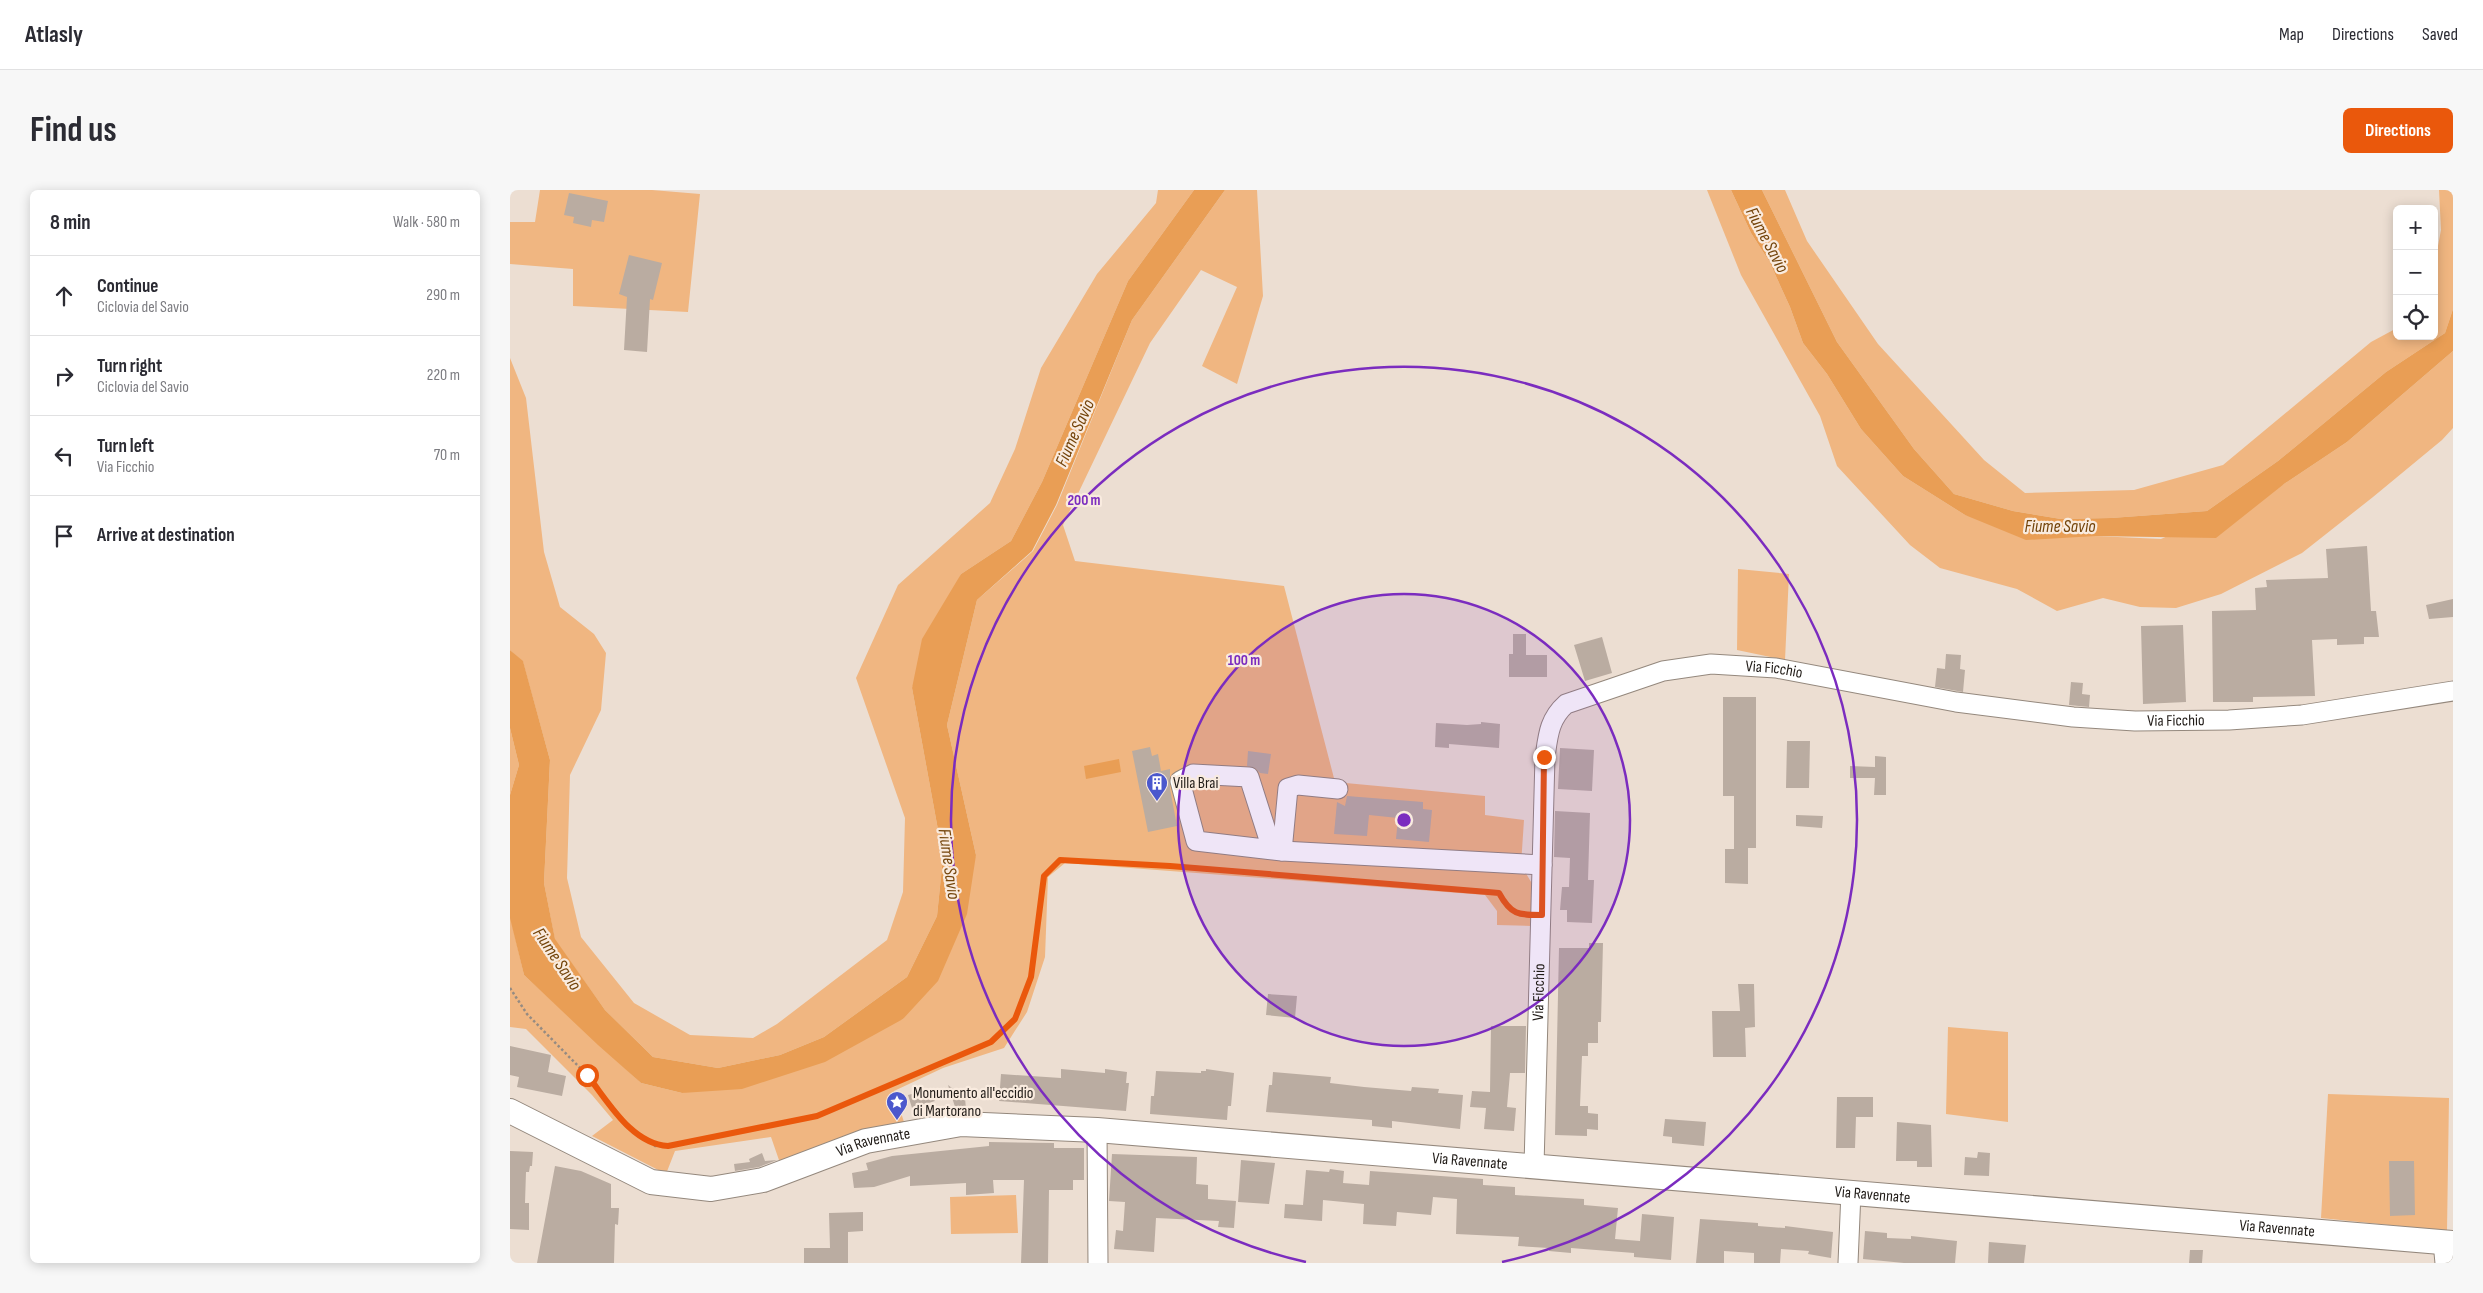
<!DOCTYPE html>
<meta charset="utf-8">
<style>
body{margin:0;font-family:"Sofia Sans Condensed",sans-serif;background:#f7f7f7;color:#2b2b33}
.controls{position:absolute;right:15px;top:15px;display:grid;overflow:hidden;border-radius:8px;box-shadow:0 2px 12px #0003}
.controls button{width:45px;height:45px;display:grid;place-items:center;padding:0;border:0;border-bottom:1px solid #e1e1e2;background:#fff;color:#2b2b33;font:25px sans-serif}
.stop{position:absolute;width:15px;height:15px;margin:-11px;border:4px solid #ea580c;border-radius:50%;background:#fff}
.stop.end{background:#ea580c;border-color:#fff;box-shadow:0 1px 5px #0008}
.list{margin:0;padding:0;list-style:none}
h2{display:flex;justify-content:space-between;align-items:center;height:65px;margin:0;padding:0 20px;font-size:21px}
h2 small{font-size:16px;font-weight:400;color:#7c7c81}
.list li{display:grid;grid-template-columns:32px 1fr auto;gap:15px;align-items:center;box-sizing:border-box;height:80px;padding:0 20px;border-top:1px solid #e1e1e2}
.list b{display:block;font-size:19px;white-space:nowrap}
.list p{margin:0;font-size:16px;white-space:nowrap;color:#7c7c81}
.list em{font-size:16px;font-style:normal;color:#7c7c81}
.icon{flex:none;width:28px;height:28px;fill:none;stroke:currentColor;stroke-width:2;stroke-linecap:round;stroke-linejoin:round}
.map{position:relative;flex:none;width:1943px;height:1073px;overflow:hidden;border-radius:8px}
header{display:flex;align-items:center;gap:30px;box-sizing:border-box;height:70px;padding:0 25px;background:#fff;border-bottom:1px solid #e1e1e2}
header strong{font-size:24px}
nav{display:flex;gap:28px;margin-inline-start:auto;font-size:18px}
.intro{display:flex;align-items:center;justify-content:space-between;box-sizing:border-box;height:120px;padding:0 30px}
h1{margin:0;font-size:35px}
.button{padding:12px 22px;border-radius:8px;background:#ea580c;color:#fff;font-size:18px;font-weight:700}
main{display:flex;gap:30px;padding:0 30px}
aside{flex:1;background:#fff;border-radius:8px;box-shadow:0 2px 12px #0003}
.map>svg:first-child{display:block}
</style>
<header>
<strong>Atlasly</strong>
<nav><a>Map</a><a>Directions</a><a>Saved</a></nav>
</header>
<div class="intro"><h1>Find us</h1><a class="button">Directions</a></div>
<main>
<aside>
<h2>8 min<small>Walk · 580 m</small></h2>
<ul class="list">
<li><svg class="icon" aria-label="ahead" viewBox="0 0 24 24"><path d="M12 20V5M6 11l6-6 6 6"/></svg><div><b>Continue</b><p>Ciclovia del Savio</p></div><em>290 m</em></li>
<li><svg class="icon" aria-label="right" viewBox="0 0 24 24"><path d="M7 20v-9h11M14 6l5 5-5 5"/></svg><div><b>Turn right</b><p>Ciclovia del Savio</p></div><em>220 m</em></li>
<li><svg class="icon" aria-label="left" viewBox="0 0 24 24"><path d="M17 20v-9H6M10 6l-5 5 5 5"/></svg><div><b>Turn left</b><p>Via Ficchio</p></div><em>70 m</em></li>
<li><svg class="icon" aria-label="arrive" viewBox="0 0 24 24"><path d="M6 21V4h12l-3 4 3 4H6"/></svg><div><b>Arrive at destination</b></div></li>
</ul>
</aside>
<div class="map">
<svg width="1943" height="1073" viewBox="0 0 1943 1073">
<rect width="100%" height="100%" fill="#ecded2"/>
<path fill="#f0b681" d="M30 0H142L190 4 178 122 63 116V79L0 74V32H25Z
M648 0H684L618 91 532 292 501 351 451 384 402 498 433 667 427 726 397 787 314 847 270 865 208 878 143 867 95 820 45 750 34 693 40 570 13 472 0 460V168L16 208 34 362 50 417 84 444 96 463 91 520 60 585 57 688 71 747 124 813 180 845 243 848 267 834 377 750 393 702 395 628 346 488 388 395 480 313 505 259 531 178 587 84 646 13Z
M715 0H747L753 106 727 194 692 176 727 97 691 80 640 153 553 335 565 371 774 396 825 592 975 606V625L1014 630 1011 675 1024 697 1023 736 987 735V721L975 705 555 673 538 687 535 767 517 822 494 858 433 878 384 901 394 932 270 973 261 947 165 961 156 984 82 946 103 930 82 905 16 839 0 837V725L14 785 131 893 172 903 393 829 466 665 437 535 467 410 523 361 547 315 622 130Z
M1197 0H1221L1241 43 1259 71 1280 117 1293 153 1317 184 1351 239 1393 286 1455 325 1586 346 1651 349 1774 294 1837 252 1943 161V238L1932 250 1863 307 1792 363 1711 404 1666 418 1630 417 1593 408 1547 421 1507 399 1430 378 1400 355 1327 276 1310 226 1231 85Z
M1252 0H1275L1297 51 1368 154 1474 270 1515 303 1624 300 1713 275 1861 152 1887 138V146H1924V77L1931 40 1929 0H1943V119L1935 143 1876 182 1768 271 1697 321 1601 328 1551 329 1503 321 1444 304 1404 259 1327 152Z
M1228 379 1279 384 1275 470 1227 460Z
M0 538 9 575 0 605Z
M1438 837 1498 842V932L1436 924Z
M1818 904 1939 908 1937 1041 1811 1028Z
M506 1005 508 1043 441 1044 440 1007Z"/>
<path fill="#e99e55" d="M684 0H715L622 130 546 315 522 361 467 410 437 535 466 665 457 724 428 791 393 829 315 872 232 899 172 903 131 893 88 855 14 785 0 728V605L9 575 0 538V460L13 471 40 570 34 693 45 749 95 820 143 867 208 878 270 865 314 847 397 787 427 726 433 667 402 498 412 449 451 384 501 351 532 292 618 91Z
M1221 0H1252L1327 152 1404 259 1444 304 1503 321 1551 329 1601 328 1697 321 1768 271 1876 182 1935 143 1943 119V161L1837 252 1774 294 1706 348 1586 346 1516 350 1455 325 1393 286 1351 239 1317 184 1293 153 1280 117 1259 71 1241 43Z
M609 569 611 582 576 589 574 576Z"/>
<path fill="#baaca1" d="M59 3 98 11 94 32 82 30 81 37 63 33 64 27 54 25Z
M119 65 152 73 143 110 140 109 137 162 114 160 117 107 109 104Z
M1857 356 1861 421H1866L1869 447H1854V454L1827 455V449L1802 450 1805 506 1743 507V512H1703L1702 421 1746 420 1745 398 1757 397 1756 390 1818 388 1816 359Z
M1943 409V427L1919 429 1916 415Z
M1673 435 1676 512 1633 514 1631 436Z
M1003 444H1016V465H1037V487H999V464H1003Z
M1092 447 1102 483 1075 491 1064 455Z
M1436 464 1451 465 1450 479 1455 480 1453 502 1425 497 1427 478 1435 479Z
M1561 492 1573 493 1572 504 1580 505 1579 517 1559 515Z
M1213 507H1246V658H1238V694L1215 693V659H1224V606H1213Z
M971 532 990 534 989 558 939 554V558L925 557 926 533 957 535 971 534Z
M1277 551H1300L1299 598H1276Z
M640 557 642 566 648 564 651 581 660 579V599L667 636 638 642 622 561Z
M1050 558 1084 560 1082 601 1048 599Z
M738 561 761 564 758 584 750 583 745 578 737 576Z
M1365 566 1376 567V605H1364L1365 588H1340V576L1365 577Z
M837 606 913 612V619L922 620 919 652 886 649 888 628 859 625 857 646 824 644 827 612 835 616Z
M1045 621 1080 623 1078 690H1084L1082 733 1057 732V720H1050L1052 697H1059L1060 668 1044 667Z
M1286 625 1313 626 1312 638 1286 636Z
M1079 753H1093L1091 832H1088V853H1078V866H1072L1070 916H1078V923L1088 924V940L1077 939V946L1045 945 1049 758H1079Z
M1228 794H1244L1245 837 1235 838 1236 867H1203L1202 821H1230Z
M758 804 787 806 785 828 756 825Z
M981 836H1016L1015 883H1000L997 917 1006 918 1004 941 974 939 976 918 960 917 962 901 980 902Z
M0 856 41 865 38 882 56 886 52 906 7 897 9 887 0 885Z
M551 879 595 883V879L617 882 616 893H619L616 921 489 911 491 884 551 888Z
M696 879 724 883 721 916H718L717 930 640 924 641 906H644L646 881 691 883V881H696Z
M763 882 821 887 820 893 854 897 901 901 902 897 929 899 928 903 953 905 950 939 882 931V938L862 936V930L756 922 759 895H762Z
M438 895 455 908 456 919 446 920Z
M421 899 425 911 402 918 398 905Z
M1327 907H1363V927H1346L1345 958H1326Z
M1155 929 1196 932 1194 956 1162 953V947L1153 946Z
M1387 932 1421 935 1422 977H1407V971H1386Z
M479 952 544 953V958H574V990H563V1000H539L538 1073H511L514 990H483L484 1003 456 1005V993L400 996V986L364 997 344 998 342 983 358 980 356 973 382 966 479 956Z
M0 961 23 962 22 976H20L19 982H16L15 1013H19V1040L0 1039Z
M1468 962 1480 963 1479 986 1454 985 1455 967 1467 968Z
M252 963 255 971 267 970 249 977 225 981 224 974 240 972 239 969Z
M602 964 687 967 686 994 698 995V1009L726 1011 724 1038 708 1037 709 1031 646 1028 644 1062 604 1059 606 1040 613 1041 615 1012 599 1011Z
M731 970 765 973 759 1014 728 1012Z
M1879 971H1904L1905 1025 1880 1026Z
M45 976 71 981 101 994V1018H109L108 1035 105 1034 104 1073H27Z
M820 979 834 981 833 993 859 995 860 981 973 989V995L1005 997V1005L1074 1009V1015L1108 1018 1105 1049 1130 1051 1132 1024 1164 1027 1161 1070 1124 1067V1063L1061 1058V1063L1039 1061V1058L1008 1056 1009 1047 946 1044 947 1009 923 1007 921 1025 887 1022 886 1036 853 1034 854 1014 813 1010 812 1031 774 1028 775 1014 793 1015 796 980 819 982Z
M353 1022V1041L338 1042V1073H294V1058H320L319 1023Z
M1190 1029 1248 1033V1036L1275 1038V1036L1323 1042 1321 1068 1298 1064 1299 1061 1271 1059 1270 1073H1244V1063L1214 1061V1073H1186Z
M1355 1041 1377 1043V1048L1401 1049V1046L1447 1051 1445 1073H1394L1353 1069Z
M1479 1052 1516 1055 1514 1073H1478Z
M1680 1060H1693L1692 1073H1679Z"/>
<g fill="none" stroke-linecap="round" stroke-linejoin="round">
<g stroke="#94887d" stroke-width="21">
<g id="minor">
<path d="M762 659 739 587 683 584 670 591 686 651 772 661 1032 675"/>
<path d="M772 661 778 598 788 595 828 599"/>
<path d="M587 940 588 1073"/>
<path id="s1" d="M1024 976 1035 567C1038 546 1039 529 1056 514L1153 481 1201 474 1266 478 1446 512 1563 527 1625 531 1719 530 1792 525 1943 501"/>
<path d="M1933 1052 1935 1073"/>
<path d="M1338 1073 1341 1002"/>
</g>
</g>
<g stroke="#94887d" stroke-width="26">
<g id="major">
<path id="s2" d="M0 921 141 992 201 999 253 990 356 951 451 934 587 940 1943 1053"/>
</g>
</g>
<path stroke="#958b82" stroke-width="2.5" stroke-dasharray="2.5 2.5" stroke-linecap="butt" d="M0 798 17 824 77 885 122 941 145 956H158L307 926 481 852 505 829 521 787 535 686 550 670 660 676 979 702 989 703C996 715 1000 723 1015 724"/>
<use href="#minor" stroke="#fff" stroke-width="19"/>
<use href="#major" stroke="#fff" stroke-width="24"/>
</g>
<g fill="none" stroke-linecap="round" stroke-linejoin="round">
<path stroke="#ea580c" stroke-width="6" d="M77 885C98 911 121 954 158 956L307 926 481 852 505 829 521 787 534 686 550 670 660 676 978 702 989 703C1001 725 1008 725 1032 725L1034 567"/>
</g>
<circle cx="894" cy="630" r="226" fill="#7b2cbf" fill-opacity=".12"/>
<g fill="none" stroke="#7b2cbf" stroke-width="2.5">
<circle cx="894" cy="630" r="226"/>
<path d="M796 1072A453 453 0 1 1 992 1072"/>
</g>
<defs>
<g id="building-pin" transform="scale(1.125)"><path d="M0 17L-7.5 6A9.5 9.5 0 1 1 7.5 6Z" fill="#4b58cd" stroke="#f9ebdf"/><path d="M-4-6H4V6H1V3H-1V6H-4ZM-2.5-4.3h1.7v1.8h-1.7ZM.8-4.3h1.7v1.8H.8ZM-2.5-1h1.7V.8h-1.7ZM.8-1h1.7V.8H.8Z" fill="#fff"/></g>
<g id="sight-pin" transform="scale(1.125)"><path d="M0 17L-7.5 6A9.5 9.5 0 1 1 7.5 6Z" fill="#4b58cd" stroke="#f9ebdf"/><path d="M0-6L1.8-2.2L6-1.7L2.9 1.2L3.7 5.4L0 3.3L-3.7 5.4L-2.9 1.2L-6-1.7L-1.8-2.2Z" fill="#fff"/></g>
</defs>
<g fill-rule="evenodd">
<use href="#building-pin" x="647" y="593"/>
<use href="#sight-pin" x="387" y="912"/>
</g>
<g text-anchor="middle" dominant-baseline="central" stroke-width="4.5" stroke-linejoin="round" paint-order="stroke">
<g font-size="16" fill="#201b17" stroke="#f9ebdf">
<text stroke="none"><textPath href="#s1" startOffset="682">Via Ficchio</textPath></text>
<text stroke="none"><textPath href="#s1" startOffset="1088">Via Ficchio</textPath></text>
<text stroke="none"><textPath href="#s1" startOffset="174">Via Ficchio</textPath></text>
<text stroke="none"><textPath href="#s2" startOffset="388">Via Ravennate</textPath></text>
<text stroke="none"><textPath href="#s2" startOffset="988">Via Ravennate</textPath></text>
<text stroke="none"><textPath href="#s2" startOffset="1392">Via Ravennate</textPath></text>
<text stroke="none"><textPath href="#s2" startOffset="1798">Via Ravennate</textPath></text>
</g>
<g font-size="16" fill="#201b17" stroke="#f9ebdf" text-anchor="start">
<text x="663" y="593">Villa Brai</text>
<text x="403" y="903">Monumento all'eccidio<tspan x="403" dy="18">di Martorano</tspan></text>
</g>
<g font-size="18" font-style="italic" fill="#74440a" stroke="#f9ebdf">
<text transform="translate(1257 50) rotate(62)">Fiume Savio</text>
<text transform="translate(565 243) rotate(-66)">Fiume Savio</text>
<text x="1550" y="336">Fiume Savio</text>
<text transform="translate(439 674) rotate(82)">Fiume Savio</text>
<text transform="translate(47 769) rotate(56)">Fiume Savio</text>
</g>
</g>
<circle cx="894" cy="630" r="8" fill="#7b2cbf" stroke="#f9ebdf" stroke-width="2.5"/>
<g font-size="15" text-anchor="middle" font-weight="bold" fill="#7b2cbf" stroke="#f9ebdf" stroke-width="4.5" stroke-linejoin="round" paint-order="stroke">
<text x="574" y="315">200 m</text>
<text x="734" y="475">100 m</text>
</g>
</svg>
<div class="controls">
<button>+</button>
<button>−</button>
<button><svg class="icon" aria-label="locate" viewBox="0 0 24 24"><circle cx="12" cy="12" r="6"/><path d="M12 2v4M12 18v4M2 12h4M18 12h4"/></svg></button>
</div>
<div class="stop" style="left:77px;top:885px"></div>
<div class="stop end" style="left:1034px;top:567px"></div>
</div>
</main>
